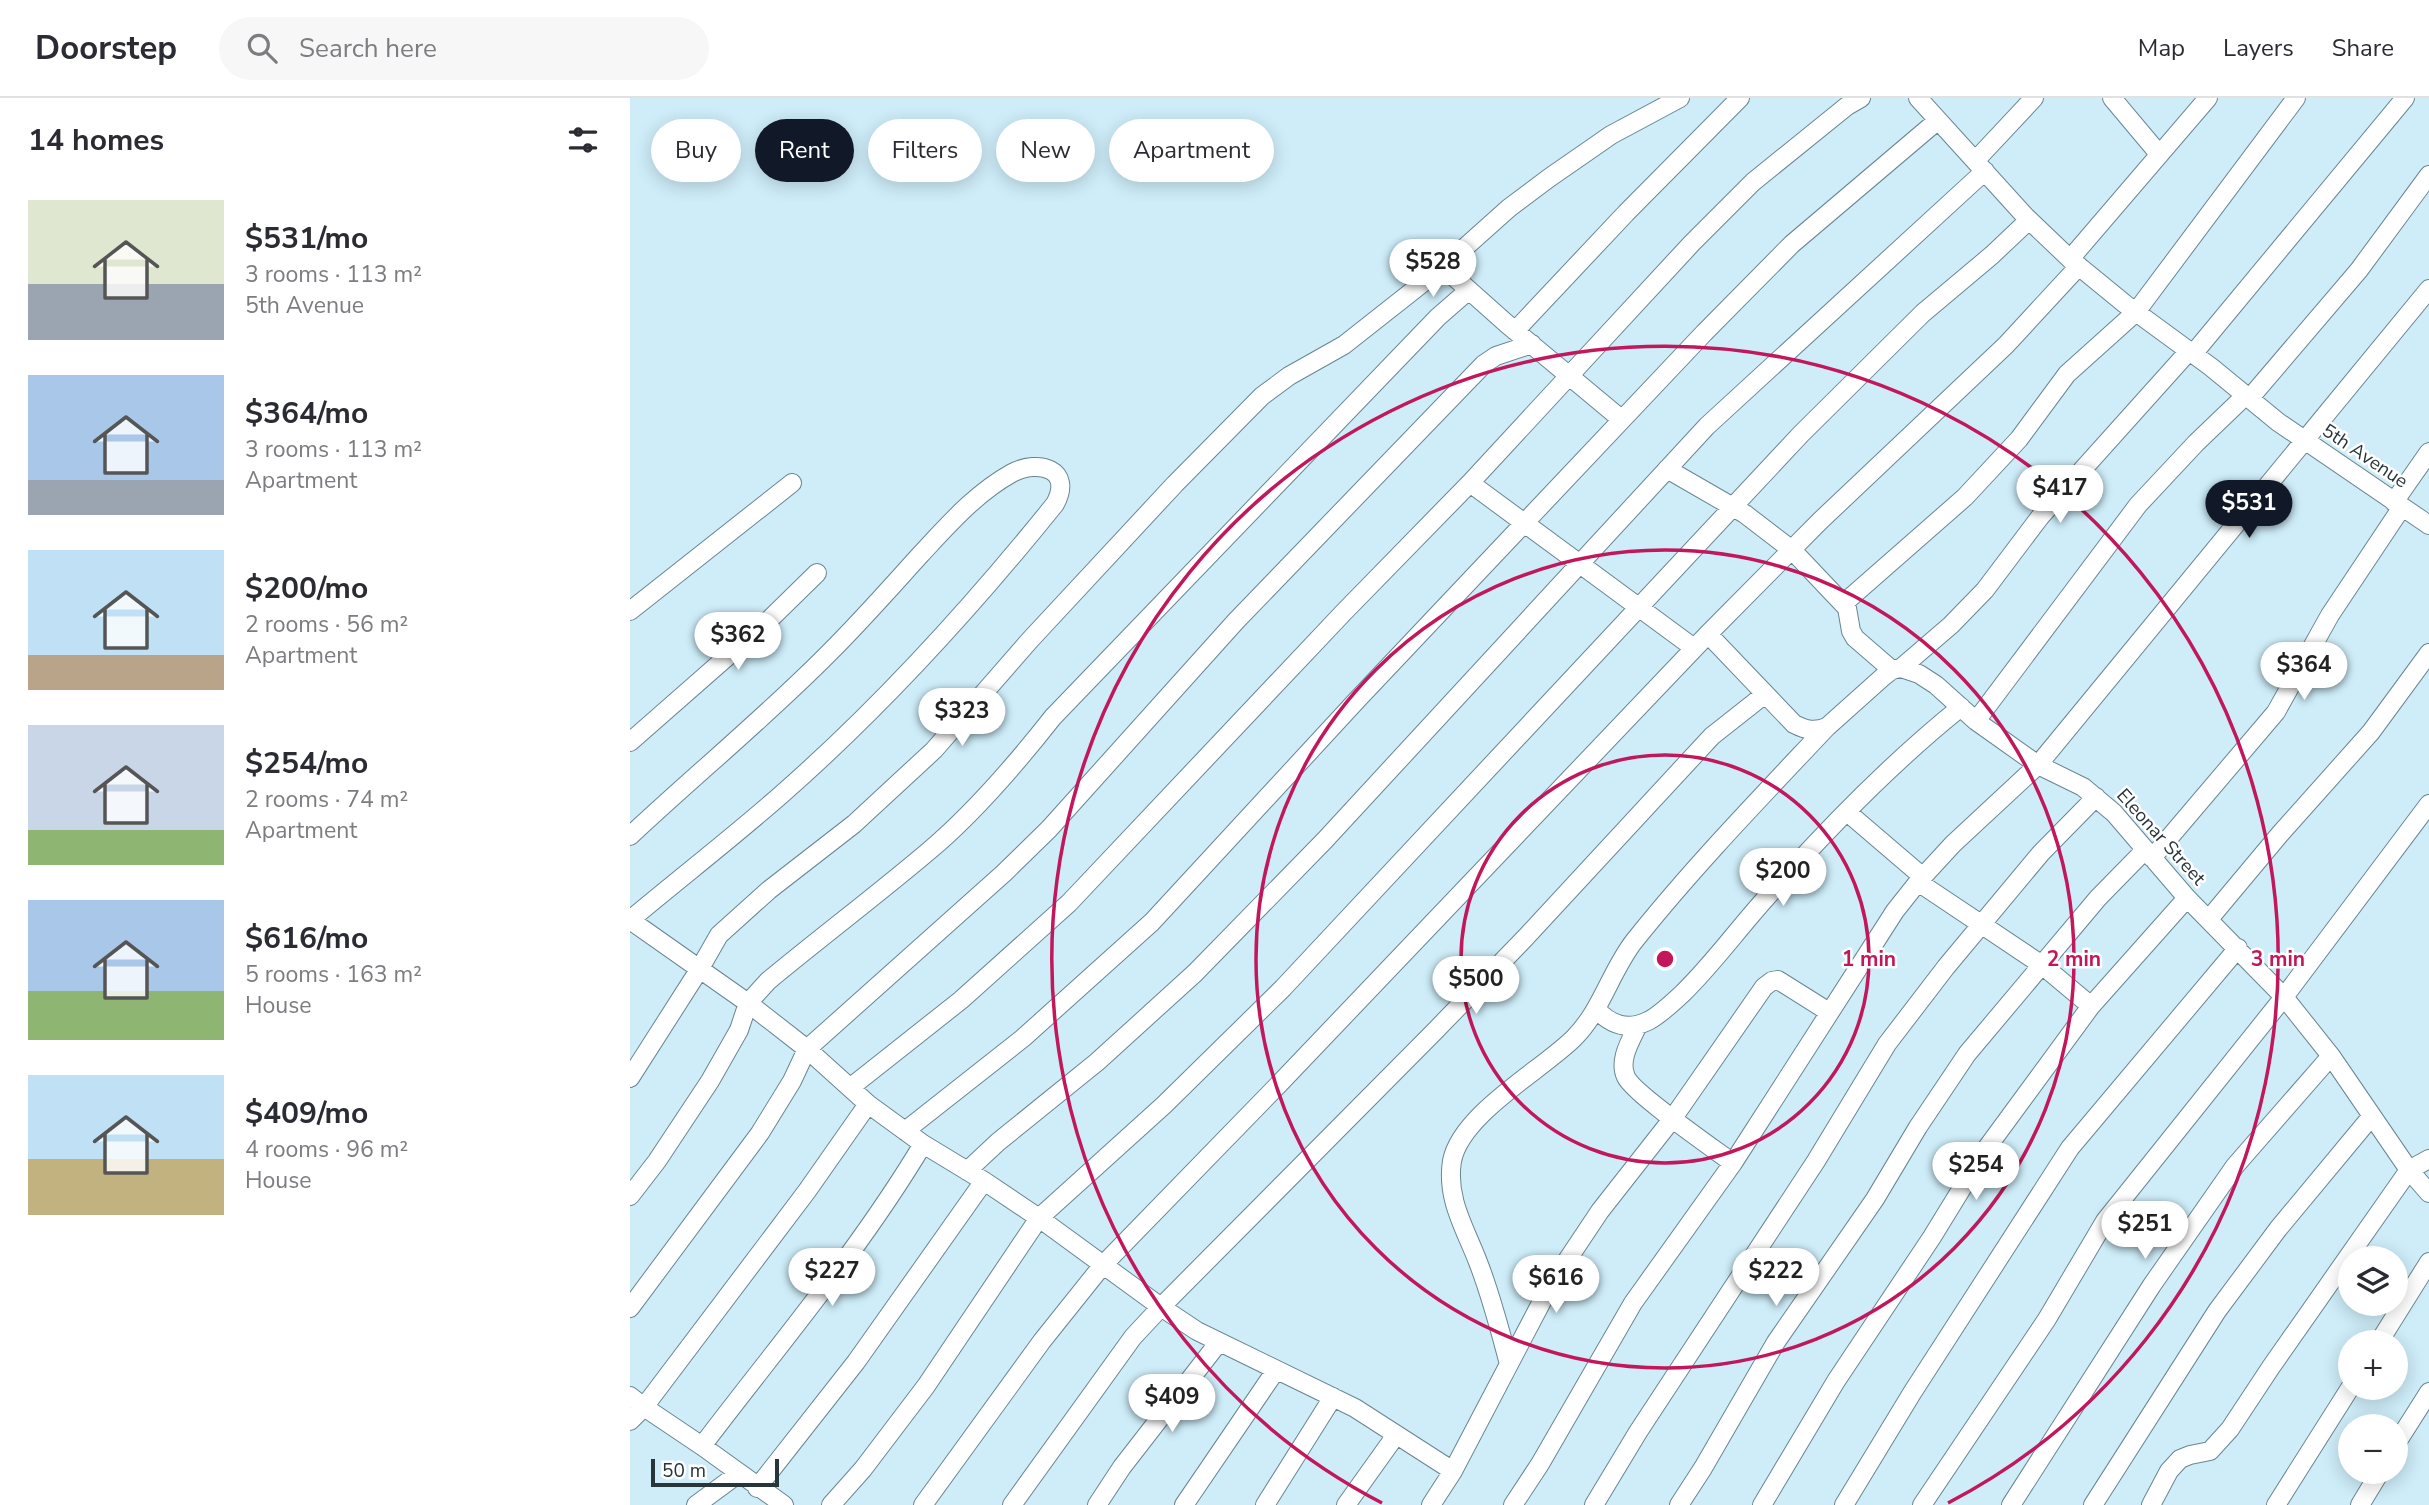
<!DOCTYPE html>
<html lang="en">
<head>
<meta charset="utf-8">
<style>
  body { margin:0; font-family:"Nunito Sans",sans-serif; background:#f7f7f7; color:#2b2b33; height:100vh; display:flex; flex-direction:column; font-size:26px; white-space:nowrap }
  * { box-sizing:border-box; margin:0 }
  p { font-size:23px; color:#7c7c81 }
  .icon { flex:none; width:38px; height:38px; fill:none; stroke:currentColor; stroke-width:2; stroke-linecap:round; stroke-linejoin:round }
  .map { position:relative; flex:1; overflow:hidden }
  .side { display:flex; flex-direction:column; background:#fff; width:630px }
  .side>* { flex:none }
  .hud { position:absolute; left:21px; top:21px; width:665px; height:63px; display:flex; gap:14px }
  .tools { position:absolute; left:1708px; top:1148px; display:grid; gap:14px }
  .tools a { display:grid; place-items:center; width:70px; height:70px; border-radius:50%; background:#fff; box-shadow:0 4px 18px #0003; font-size:35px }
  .scale { position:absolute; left:21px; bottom:18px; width:128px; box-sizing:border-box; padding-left:7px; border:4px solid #283539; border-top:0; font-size:19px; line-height:24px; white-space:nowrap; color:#283539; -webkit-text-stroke:5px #fff; paint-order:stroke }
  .price { position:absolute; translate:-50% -60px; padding:0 16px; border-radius:24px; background:#fff; color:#222; font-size:23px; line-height:46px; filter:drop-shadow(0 2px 4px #0008) }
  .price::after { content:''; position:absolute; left:50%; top:42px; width:21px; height:16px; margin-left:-10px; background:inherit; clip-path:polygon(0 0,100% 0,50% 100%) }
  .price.on { background:#111827; color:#fff }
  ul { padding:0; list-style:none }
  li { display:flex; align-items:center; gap:21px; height:175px; padding:0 28px }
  li span { display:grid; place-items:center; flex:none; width:196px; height:140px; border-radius:0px; color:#555 }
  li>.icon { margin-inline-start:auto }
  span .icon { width:84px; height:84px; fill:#fffc; stroke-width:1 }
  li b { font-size:30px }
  h2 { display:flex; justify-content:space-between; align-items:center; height:84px; padding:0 28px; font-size:30px }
  .chip { padding:0 24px; border-radius:32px; background:#fff; box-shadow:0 4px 18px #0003; font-size:24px; line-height:63px }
  .chip.on { background:#111827; color:#fff }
  header { display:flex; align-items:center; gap:42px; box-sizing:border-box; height:98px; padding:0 35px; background:#fff; border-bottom:2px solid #e1e1e2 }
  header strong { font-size:33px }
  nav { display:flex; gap:38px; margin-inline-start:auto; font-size:24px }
  .search { width:490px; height:63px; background:#f7f7f7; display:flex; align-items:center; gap:18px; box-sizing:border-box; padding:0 24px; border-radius:38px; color:#7c7c81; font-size:26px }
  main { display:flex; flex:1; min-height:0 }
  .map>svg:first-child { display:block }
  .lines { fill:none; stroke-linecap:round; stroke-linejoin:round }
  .street-casing { stroke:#698690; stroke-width:20 }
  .street { stroke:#fff; stroke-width:18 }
  .ring { fill:none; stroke:#c2185b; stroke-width:3.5 }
  .labels { text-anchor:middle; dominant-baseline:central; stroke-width:5; stroke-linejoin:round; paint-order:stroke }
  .street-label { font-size:19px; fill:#283539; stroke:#fff }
  .centre { fill:#c2185b; stroke:#fff; stroke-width:3.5 }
  .ring-label { font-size:21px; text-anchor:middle; font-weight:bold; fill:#c2185b; stroke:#fff; stroke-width:5; stroke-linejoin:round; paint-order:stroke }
</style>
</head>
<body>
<header>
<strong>Doorstep</strong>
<div class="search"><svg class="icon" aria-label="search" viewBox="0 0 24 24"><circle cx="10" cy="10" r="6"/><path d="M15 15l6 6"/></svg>Search here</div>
<nav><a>Map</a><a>Layers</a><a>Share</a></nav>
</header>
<main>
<section class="side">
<h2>14 homes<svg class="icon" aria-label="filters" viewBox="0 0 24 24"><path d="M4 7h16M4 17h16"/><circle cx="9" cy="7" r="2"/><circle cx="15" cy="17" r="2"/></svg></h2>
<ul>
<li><span style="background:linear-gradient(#dfe7d0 60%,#9aa5b1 0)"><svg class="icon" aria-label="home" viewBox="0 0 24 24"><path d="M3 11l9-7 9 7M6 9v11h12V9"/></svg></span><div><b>$531/mo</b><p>3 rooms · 113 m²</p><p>5th Avenue</p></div></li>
<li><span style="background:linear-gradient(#a9c7e8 75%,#9aa5b1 0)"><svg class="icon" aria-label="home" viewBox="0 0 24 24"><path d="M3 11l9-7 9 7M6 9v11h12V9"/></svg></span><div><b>$364/mo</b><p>3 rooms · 113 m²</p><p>Apartment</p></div></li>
<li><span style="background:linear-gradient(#bfe0f5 75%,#b9a48a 0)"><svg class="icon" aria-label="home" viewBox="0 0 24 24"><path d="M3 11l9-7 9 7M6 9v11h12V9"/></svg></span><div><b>$200/mo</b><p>2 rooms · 56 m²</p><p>Apartment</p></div></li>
<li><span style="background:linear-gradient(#c9d6e8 75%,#8fb573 0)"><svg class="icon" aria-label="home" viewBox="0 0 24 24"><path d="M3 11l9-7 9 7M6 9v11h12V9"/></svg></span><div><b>$254/mo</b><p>2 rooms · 74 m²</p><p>Apartment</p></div></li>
<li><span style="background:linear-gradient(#a9c7e8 65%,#8fb573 0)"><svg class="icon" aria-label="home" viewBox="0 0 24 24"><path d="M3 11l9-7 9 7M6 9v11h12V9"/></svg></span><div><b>$616/mo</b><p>5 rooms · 163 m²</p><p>House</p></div></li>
<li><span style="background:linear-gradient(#bfe0f5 60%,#c2b280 0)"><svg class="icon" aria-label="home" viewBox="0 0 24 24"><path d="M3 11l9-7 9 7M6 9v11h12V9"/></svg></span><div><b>$409/mo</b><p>4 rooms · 96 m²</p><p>House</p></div></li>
</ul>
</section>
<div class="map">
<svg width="1799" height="1407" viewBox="0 0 1799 1407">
  <rect width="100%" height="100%" fill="#ceedf9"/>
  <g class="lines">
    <defs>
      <path id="street" d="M1288 0 1395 118 1440 161 1495 206 1581 269 1648 324 1799 427
        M1482 0 1529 56
        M1345 63 1404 0
        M1440 161 1578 0
        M813 169 877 226 991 321
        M885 233 996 115 1110 0
        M1563 256 1775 0
        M1619 301 1729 172 1799 77
        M1037 371 1115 416 1162 452 1217 510 1221 533 1225 540 1262 572
        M840 385 1064 550
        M1764 404 1799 354
        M1213 506 1335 399 1389 341 1437 276 1506 214 1666 0
        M0 513 162 385
        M1078 536 1164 626C1176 632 1184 634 1197 629L1254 578 1262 572 1271 570 1289 576 1306 587 1346 623 1408 667 1453 689 1484 715 1557 800 1654 899 1701 958 1779 1072 1799 1061
        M1271 570 1321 527 1355 492 1410 419 1559 253
        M1346 623 1508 407 1566 345 1615 298
        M0 644 139 522 187 475
        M1217 714 1293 779
        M0 738C66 676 137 618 200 554 232 522 261 489 291 456 319 426 346 395 382 375 408 361 444 371 425 406 342 509 251 609 152 696 102 740 50 780 0 822L118 905 177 951 238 1006 293 1046 354 1083 409 1120 531 1209 567 1233 725 1310 823 1373
        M1522 760 1646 614 1700 517 1772 409
        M1288 784 1412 867 1461 908
        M1579 821 1650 736 1741 634 1799 555
        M966 911C981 927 997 933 1018 923 1030 917 1042 905 1052 896 1083 866 1107 832 1136 800 1196 732 1260 666 1331 609
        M1008 927C1001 942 988 962 996 979 1003 995 1084 1051 1103 1065
        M0 980 69 872 89 837 139 792 224 726 304 652 400 542 545 386 632 298 659 278 714 247 813 169 879 110 919 80 981 37 1050 0
        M221 989 331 902 439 805 713 515 840 385 1062 145 1123 84 1217 8 1231 0
        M275 1033 393 940 522 824 727 602 1074 235 1162 146 1307 23
        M337 1073 368 1044 467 964 565 875 695 742 1077 328 1355 73
        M0 1098 27 1063 80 983 109 932 118 905 138 883C191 839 247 797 300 752 346 713 386 666 423 619L808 219 839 192
        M0 1210 130 1035 162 983 177 951 374 775 419 731 606 523 854 266 866 258 902 246
        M1749 1244 1799 1164
        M879 1266C870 1232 861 1197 848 1164 835 1130 816 1101 822 1063 831 1016 912 972 944 940 972 912 981 872 1005 842 1065 767 1132 698 1197 629
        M0 1298 14 1309 72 1348 154 1407
        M0 1323 14 1309 177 1093 238 1006
        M1766 1346 1799 1294
        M72 1348C147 1249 229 1153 293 1046
        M127 1390 226 1264 354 1083
        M66 1407 108 1376
        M201 1407 233 1371 296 1288 409 1120 534 1007 653 890 1171 336 1293 215 1362 157 1399 122
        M293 1407 412 1243 472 1168 650 985 1078 536 1190 423 1376 247 1449 168
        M382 1407 503 1239 531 1209 805 933 896 839 1082 638 1134 597
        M467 1407 492 1369 589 1244
        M554 1407 646 1272
        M635 1407 703 1299
        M716 1407 766 1337
        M801 1407 823 1373 920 1188 970 1113 1043 1020 1134 889 1142 883 1148 882 1199 914
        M883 1407 910 1366 1003 1205 1103 1065 1265 813 1288 784 1323 746 1408 667 1799 191
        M964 1407 1008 1334 1186 1063 1257 946 1316 869 1411 755 1466 699
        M1049 1407 1073 1370 1146 1244 1245 1101 1288 1029 1337 956 1468 800 1515 752
        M1132 1407 1206 1283 1302 1139 1356 1051 1461 908 1557 800
        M1214 1407 1282 1295 1440 1050 1608 850
        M1292 1407 1417 1221 1475 1123 1654 899 1799 706
        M1381 1407 1522 1187 1605 1068 1701 958
        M1463 1407 1587 1213 1648 1131 1741 1019
        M1521 1407 1539 1373 1550 1361 1560 1357 1580 1353 1600 1331 1641 1269 1779 1072 1799 1095
        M1646 1407 1720 1290
        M1730 1407 1750 1374"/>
    </defs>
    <use href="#street" class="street-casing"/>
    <use href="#street" class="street"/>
  </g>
  <g class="ring">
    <circle cx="1035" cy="861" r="204"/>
    <circle cx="1035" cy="861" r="409"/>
    <path d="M752 1405A613 613 0 1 1 1318 1405"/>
  </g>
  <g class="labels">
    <g class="street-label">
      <text transform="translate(1735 358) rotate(34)">5th Avenue</text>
      <text transform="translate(1531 739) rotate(48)">Eleonar Street</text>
    </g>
  </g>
  <circle cx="1035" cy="861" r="10" class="centre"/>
  <g class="ring-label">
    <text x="1239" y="868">1 min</text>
    <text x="1444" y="868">2 min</text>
    <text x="1648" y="868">3 min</text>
  </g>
</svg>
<div class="tools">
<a><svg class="icon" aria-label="layers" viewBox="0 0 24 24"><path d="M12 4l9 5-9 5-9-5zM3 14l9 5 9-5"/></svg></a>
<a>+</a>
<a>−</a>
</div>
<div class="scale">50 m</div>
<b class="price" style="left:803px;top:201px">$528</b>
<b class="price" style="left:1430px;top:427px">$417</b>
<b class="price on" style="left:1619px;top:442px">$531</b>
<b class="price" style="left:108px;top:574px">$362</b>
<b class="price" style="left:1674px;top:604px">$364</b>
<b class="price" style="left:332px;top:650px">$323</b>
<b class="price" style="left:1153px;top:810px">$200</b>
<b class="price" style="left:846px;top:918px">$500</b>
<b class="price" style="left:1346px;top:1104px">$254</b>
<b class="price" style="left:1515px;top:1163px">$251</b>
<b class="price" style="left:202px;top:1210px">$227</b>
<b class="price" style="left:1146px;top:1210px">$222</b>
<b class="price" style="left:926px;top:1217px">$616</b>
<b class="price" style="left:542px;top:1336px">$409</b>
<div class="hud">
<a class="chip">Buy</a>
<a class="chip on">Rent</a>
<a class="chip">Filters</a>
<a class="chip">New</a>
<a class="chip">Apartment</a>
</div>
</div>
</main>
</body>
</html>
